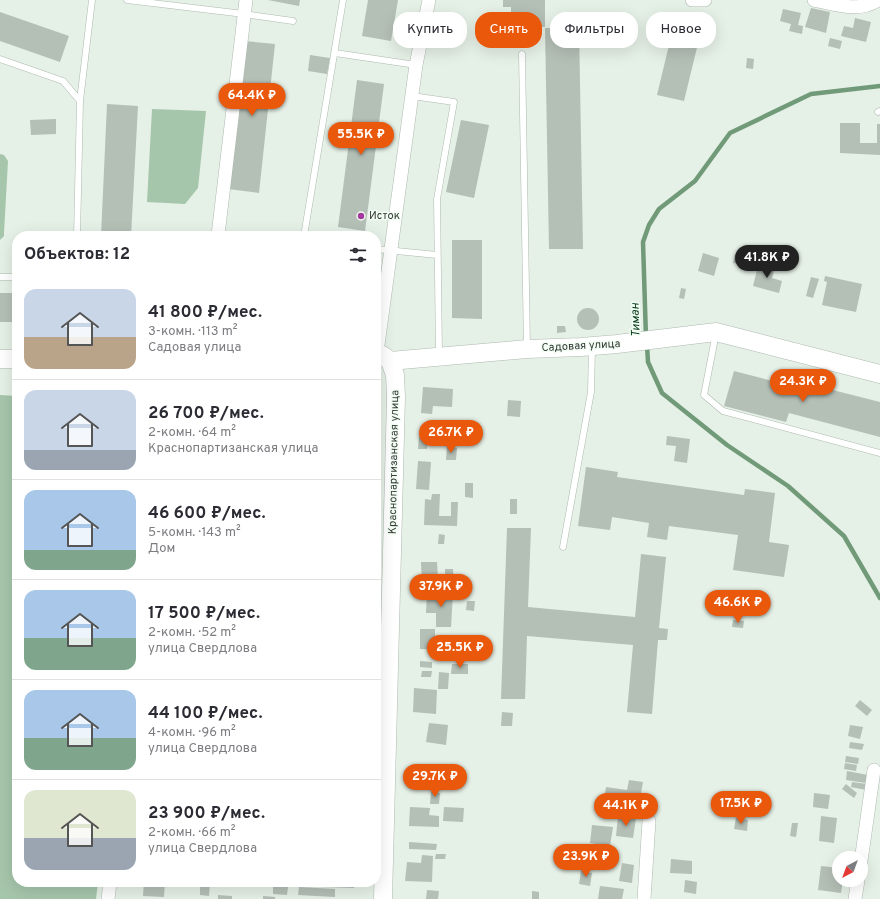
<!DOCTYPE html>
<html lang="ru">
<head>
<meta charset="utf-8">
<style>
  body { margin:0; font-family:Overpass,sans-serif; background:#f7f7f7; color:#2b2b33; height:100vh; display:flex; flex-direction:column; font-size:15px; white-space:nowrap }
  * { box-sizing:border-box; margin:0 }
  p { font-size:13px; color:#7c7c81 }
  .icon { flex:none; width:22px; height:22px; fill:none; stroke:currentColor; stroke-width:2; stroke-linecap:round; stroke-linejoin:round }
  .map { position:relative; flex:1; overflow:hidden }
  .sheet { position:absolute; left:12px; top:231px; width:369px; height:656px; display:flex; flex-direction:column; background:#fff; border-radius:16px; box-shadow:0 4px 16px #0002 }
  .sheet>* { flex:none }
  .banner { position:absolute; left:393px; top:12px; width:380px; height:36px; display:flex; gap:8px }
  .needle { width:26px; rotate:221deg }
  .tools { position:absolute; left:832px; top:851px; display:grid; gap:8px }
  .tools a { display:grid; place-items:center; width:36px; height:36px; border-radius:50%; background:#fff; box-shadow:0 4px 16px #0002; font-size:20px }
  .price { position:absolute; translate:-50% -34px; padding:0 9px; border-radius:14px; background:#ea580c; color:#fff; font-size:13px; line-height:26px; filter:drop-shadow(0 1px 2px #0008) }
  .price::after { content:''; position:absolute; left:50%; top:24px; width:12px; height:9px; margin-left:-6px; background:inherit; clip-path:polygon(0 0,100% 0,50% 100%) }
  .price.on { background:#222; color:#fff }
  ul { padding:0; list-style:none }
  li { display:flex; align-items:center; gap:12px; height:100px; padding:0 12px }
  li+li { border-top:1px solid #e1e1e2 }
  li span { display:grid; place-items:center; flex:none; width:112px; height:80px; border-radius:12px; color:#555 }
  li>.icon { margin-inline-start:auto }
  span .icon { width:48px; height:48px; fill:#fffc; stroke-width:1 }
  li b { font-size:17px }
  h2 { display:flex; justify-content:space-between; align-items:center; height:48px; padding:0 12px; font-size:17px }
  .tag { padding:0 14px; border-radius:16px; background:#fff; box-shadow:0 4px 16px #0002; font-size:14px; line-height:36px }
  .tag.on { background:#ea580c; color:#fff }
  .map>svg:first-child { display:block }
  .green { fill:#a6c6ab }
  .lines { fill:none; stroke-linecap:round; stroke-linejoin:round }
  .stream { stroke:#719a79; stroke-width:4.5 }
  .building { fill:#b4bfb6 }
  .lane-casing { stroke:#aeb9b0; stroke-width:7 }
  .street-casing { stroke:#aeb9b0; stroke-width:14 }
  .secondary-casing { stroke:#aeb9b0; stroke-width:19 }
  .lane { stroke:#fff; stroke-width:6 }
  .street { stroke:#fff; stroke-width:13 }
  .secondary { stroke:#fff; stroke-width:18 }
  .poi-dot { fill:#a2399c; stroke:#f2fdf4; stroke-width:1.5 }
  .labels { text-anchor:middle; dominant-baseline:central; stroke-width:3; stroke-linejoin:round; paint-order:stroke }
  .poi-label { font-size:11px; fill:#363a36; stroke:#f2fdf4; text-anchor:start }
  .street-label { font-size:11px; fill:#363a36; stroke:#f2fdf4 }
  .water-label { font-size:12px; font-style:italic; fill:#063818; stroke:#f2fdf4 }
</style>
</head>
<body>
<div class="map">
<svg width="880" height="899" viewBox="0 0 880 899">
  <rect width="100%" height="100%" fill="#e5f0e6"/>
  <path class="green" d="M152 109 206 111 198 188 185 204 147 202Z
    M0 154 4 155 8 161 4 233V236L0 240Z
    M0 395 17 396V882H98L96 899H0Z"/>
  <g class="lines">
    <path class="stream" d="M646 338 643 242 649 225 659 209 695 181 730 133 811 94 880 86
      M647 345 648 362 662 393 727 445 788 486 844 536 880 598"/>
  </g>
  <path class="building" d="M268 0H300L299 6Z
    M368 0H398L391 41 362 36Z
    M503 0H545V27H511V7H503Z
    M811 8 830 12 826 33 805 27Z
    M783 9 801 13 798 25 803 26 802 34 789 31 791 24 780 21Z
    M0 12 69 36 60 62 0 41Z
    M855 18 871 22 866 42 841 36 844 26 853 28Z
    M675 20 702 27 684 101 657 95Z
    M545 28H579L583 249H549Z
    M830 38 842 41 840 49 828 46Z
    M245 41 275 44 259 193 228 189Z
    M310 55 330 58 327 74 308 71Z
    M747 58 754 59 753 69 746 68Z
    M357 80 384 84 365 231 338 227Z
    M107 104 138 106 131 236H101Z
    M56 119V134L31 135 30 120Z
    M461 120 489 125 474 198 446 192Z
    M840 123H860V143H877V124H880V155L840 153Z
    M452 240H482V319L452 318Z
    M703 253 719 258 714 276 698 271Z
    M735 254 748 257 747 265 733 263Z
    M759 262 775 267 772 278 782 281 779 293 753 286Z
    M825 276 862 284 856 312 822 305 827 282 824 281Z
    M811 277 819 279 813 298 806 296Z
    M681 288 686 289 684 299 679 298Z
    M0 293H17V322H0Z
    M577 319a11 11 0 1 1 22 0a11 11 0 1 1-22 0Z
    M557 326H565L566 332 557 333Z
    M734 371 795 387 797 381 880 402V437L789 413 786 422 724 406Z
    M423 387 453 389 452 407 433 406 432 414 421 413Z
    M508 400 521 401 520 417 507 416Z
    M447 422H456L455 439H446Z
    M667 436 690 439 687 463 674 461 676 446 666 445Z
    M419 437 428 438 427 449H418Z
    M447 447 457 448 456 460H446Z
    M418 461 431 462 429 490 416 489Z
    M586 467 618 472 617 477 744 495 745 489 775 493 769 542 789 545 784 577 733 570 738 535 669 526 667 540 647 537 649 523 612 517 610 530 578 526Z
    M465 483H473V498L465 497Z
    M432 494H440L439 516H451V502H458L457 526 424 525 425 499 431 500Z
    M510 499H517V514H510Z
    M507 528H531L528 607 635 617 641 554 666 557 659 628 668 629 667 640H658L652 714 627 712 633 645 527 636 525 699H501Z
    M439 534 445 535 444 544H438Z
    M421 562H437L438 579H445V569H453L454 586H422Z
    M427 592 453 593 451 627H436V613H426Z
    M733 598 755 601 752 616 731 612Z
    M467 601H475L474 611 466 610Z
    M733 620 744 621 743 628 732 627Z
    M420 629H435V636H445L444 650 420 649Z
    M420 661 432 662V668L420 667Z
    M452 664H468V674H451Z
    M422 671H432L431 677H421Z
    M439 672 449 673 448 689H438Z
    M414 688 437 690 436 714 413 712Z
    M860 700 872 710 867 716 855 706Z
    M502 712 513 713 512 726H501Z
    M429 723 448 725 446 745 426 742Z
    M850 725 863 727 860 739 848 736Z
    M850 742 864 744 862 750 849 748Z
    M846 756 859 758 858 764 845 762Z
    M845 763 857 765 856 771 844 769Z
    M847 771 868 775 866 783 846 780Z
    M427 773 452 774 451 789 427 788Z
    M411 778H423V790L410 789Z
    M629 780 643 782 639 805 604 800 606 787 627 790Z
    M852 782 867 784 866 790 851 787Z
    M846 784 857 793 854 798 842 789Z
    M431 792 440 793 439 804H430Z
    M814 793 830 795 828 809 813 807Z
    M733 805H740V811L733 810Z
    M410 807 430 808 429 815 439 816V827L409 826Z
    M444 807 464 808 463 822 443 821Z
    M618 816 636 818 633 838 616 836Z
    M821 816 837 818 834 843 819 841Z
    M736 818 748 820 747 831 734 829Z
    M792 823H798L796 837 790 836Z
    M592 825 613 827 610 846 590 843Z
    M409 842 437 844 436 850 409 849Z
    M436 854H446L445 859H435Z
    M422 855 433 856 432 882 405 881 407 862 421 863Z
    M671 859 692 861V874L670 873Z
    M622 863 634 865 632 883 619 881Z
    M821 866 839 868V880H843L841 893 818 890Z
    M581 871 592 873 590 886 579 884Z
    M685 880 697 882 696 894 684 892Z
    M144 882H165L164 897 143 896Z
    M200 882H210L209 896 200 895Z
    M325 882H355L354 888 324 887Z
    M273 886 288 887 287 895 273 894Z
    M600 886 624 889 622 899H598Z
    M299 887 335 889V897L298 895Z
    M427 890 439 891 438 899H426Z
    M532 891 539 892V899H532Z
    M218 895 232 896V899H218Z
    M263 896 275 897V899H263Z"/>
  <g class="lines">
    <defs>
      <path id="lane" d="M127 0 244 14 293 21
        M335 53 416 65
        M522 54 527 347
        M0 59 63 81 80 101 77 236
        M412 96 454 102 437 199 439 354
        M80 101 92 0
        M878 112 880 111
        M182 236H228
        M304 236 343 0
        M376 249 437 255
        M0 277H17
        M716 333 704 395 723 411 880 453
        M563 547 591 392 592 348"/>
      <path id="street" d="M692 0H705
        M814 0C835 4 859 13 878 0
        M218 235 246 0
        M377 352 416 65 429 0
        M861 861 874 770
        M108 899 110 882
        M644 899 649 821
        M855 899 858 880"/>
      <path id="secondary" d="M376 352 384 356 390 361 527 349 581 347 617 344 716 332 880 374
        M0 359H17
        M383 899 396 397 395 375 390 361"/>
    </defs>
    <use href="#lane" class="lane-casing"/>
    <use href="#street" class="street-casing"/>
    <use href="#secondary" class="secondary-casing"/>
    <use href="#lane" class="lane"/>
    <use href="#street" class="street"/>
    <use href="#secondary" class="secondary"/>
  </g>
  <circle class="poi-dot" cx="361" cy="216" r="4"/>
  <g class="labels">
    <g class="poi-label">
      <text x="369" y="216">Исток</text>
    </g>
    <g class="street-label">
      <text transform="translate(581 346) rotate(-3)">Садовая улица</text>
      <text transform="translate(394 462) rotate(-89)">Краснопартизанская улица</text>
    </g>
    <g class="water-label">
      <text transform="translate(636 320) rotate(-92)">Тиман</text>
    </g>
  </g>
</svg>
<div class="tools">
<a><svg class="needle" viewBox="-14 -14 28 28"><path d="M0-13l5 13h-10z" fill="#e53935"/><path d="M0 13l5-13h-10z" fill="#7c7c81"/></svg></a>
</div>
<b class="price" style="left:252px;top:117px">64.4K ₽</b>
<b class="price" style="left:361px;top:156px">55.5K ₽</b>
<b class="price on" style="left:767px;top:279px">41.8K ₽</b>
<b class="price" style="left:803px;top:403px">24.3K ₽</b>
<b class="price" style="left:451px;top:454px">26.7K ₽</b>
<b class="price" style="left:441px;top:608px">37.9K ₽</b>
<b class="price" style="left:738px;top:624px">46.6K ₽</b>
<b class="price" style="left:460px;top:669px">25.5K ₽</b>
<b class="price" style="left:435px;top:798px">29.7K ₽</b>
<b class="price" style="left:741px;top:825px">17.5K ₽</b>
<b class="price" style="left:626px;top:827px">44.1K ₽</b>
<b class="price" style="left:586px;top:878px">23.9K ₽</b>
<div class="banner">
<a class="tag">Купить</a>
<a class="tag on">Снять</a>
<a class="tag">Фильтры</a>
<a class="tag">Новое</a>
</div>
<section class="sheet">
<h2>Объектов: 12<svg class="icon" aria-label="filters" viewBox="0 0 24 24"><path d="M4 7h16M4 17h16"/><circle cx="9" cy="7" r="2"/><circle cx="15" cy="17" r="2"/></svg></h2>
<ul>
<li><span style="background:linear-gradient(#c9d6e8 60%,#b9a48a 0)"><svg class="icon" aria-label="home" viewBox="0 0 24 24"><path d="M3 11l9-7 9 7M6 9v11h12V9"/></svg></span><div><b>41 800 ₽/мес.</b><p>3-комн. · 113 m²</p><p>Садовая улица</p></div></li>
<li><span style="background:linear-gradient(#c9d6e8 75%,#9aa5b1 0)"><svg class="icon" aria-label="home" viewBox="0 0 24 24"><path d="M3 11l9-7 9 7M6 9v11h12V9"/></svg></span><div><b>26 700 ₽/мес.</b><p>2-комн. · 64 m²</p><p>Краснопартизанская улица</p></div></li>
<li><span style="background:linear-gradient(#a9c7e8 75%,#7fa58c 0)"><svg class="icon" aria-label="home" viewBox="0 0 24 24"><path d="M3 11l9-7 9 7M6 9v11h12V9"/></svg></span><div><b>46 600 ₽/мес.</b><p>5-комн. · 143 m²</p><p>Дом</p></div></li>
<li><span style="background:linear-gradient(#a9c7e8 60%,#7fa58c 0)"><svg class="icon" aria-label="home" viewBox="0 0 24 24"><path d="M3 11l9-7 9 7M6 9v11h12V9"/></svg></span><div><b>17 500 ₽/мес.</b><p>2-комн. · 52 m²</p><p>улица Свердлова</p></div></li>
<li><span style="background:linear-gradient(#a9c7e8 60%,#7fa58c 0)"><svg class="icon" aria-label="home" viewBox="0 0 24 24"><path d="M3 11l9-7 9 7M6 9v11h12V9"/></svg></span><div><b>44 100 ₽/мес.</b><p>4-комн. · 96 m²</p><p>улица Свердлова</p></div></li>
<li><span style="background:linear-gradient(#dfe7d0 60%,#9aa5b1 0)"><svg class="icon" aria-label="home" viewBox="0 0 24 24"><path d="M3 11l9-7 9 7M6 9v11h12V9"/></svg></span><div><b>23 900 ₽/мес.</b><p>2-комн. · 66 m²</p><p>улица Свердлова</p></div></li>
</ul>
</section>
</div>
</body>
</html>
